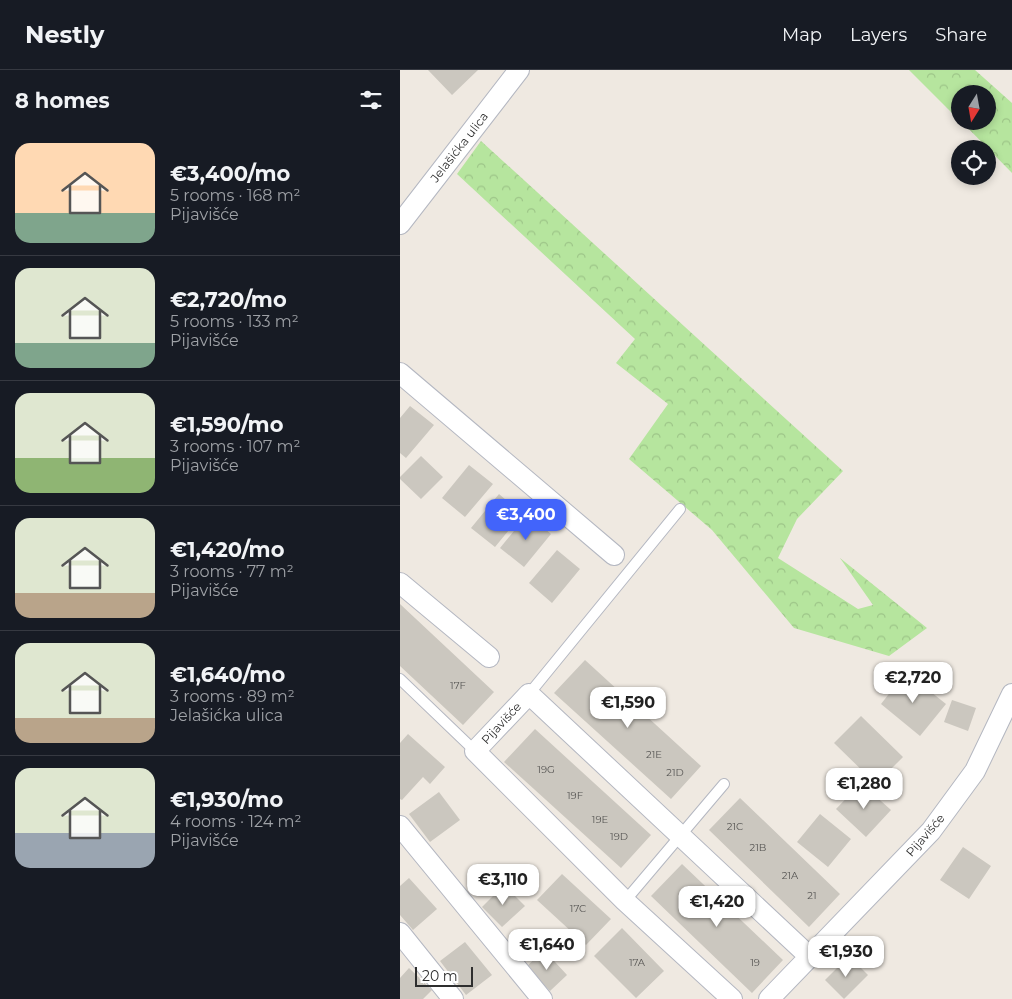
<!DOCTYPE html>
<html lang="en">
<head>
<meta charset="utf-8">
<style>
  body { margin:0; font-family:Montserrat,sans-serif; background:#242831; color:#f1f3f6; height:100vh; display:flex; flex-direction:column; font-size:19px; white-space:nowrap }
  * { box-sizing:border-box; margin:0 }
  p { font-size:16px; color:#9ea1a6 }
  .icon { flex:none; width:28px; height:28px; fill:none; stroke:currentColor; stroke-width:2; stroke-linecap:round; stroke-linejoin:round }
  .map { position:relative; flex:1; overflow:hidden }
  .sheet { display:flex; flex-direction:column; background:#171b24; width:400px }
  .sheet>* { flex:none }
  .needle { width:32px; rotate:191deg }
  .fabs { position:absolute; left:551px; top:15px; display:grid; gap:10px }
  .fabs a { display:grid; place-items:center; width:45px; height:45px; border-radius:50%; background:#171b24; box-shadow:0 2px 8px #0003; font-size:25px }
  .scale { position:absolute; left:15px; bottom:12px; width:58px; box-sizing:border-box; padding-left:5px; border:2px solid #2e2e2e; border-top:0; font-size:14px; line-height:18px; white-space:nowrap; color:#2e2e2e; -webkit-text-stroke:4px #fff; paint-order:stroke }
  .price { position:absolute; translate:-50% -42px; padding:0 11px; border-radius:10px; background:#fff; color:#222; font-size:16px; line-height:32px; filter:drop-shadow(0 1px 2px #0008) }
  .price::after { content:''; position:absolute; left:50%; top:30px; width:15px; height:11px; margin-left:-8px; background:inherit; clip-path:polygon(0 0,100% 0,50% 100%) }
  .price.current { background:#4264fb; color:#fff }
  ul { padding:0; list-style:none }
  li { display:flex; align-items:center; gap:15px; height:125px; padding:0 15px }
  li+li { border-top:1px solid #363941 }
  li span { display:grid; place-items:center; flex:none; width:140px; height:100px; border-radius:15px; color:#555 }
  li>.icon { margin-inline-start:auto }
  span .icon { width:60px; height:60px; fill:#fffc; stroke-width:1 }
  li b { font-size:21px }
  h2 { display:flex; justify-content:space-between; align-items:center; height:60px; padding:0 15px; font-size:21px }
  header { display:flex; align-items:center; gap:30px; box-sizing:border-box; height:70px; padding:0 25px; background:#171b24; border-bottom:1px solid #363941 }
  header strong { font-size:24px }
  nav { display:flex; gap:28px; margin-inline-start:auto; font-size:18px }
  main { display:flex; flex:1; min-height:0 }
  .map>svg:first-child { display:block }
  .forest { fill:url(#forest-crowns) }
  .building { fill:#cbc7bf }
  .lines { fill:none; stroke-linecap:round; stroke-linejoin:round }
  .service-casing { stroke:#b4b7c1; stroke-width:12 }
  .minor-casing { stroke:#b4b7c1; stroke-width:22 }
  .service { stroke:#fff; stroke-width:10 }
  .minor { stroke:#fff; stroke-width:20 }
  .labels { text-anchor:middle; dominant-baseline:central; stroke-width:5; stroke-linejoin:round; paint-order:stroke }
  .number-label { font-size:10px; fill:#555452 }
  .street-label { font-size:12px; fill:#2e2e2e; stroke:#fff }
</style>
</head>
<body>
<header>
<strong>Nestly</strong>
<nav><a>Map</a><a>Layers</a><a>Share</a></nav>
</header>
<main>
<section class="sheet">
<h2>8 homes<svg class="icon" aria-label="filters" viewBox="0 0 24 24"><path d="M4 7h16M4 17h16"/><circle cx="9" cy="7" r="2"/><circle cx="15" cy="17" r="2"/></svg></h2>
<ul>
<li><span style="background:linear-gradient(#ffd9b3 70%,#7fa58c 0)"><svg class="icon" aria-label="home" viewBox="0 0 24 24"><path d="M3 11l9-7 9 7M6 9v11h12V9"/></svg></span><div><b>€3,400/mo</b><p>5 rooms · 168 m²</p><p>Pijavišće</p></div></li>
<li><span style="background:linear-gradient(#dfe7d0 75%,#7fa58c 0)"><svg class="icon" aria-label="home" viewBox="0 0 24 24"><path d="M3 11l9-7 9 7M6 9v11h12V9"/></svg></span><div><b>€2,720/mo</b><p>5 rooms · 133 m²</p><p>Pijavišće</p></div></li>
<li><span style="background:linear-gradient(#dfe7d0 65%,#8fb573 0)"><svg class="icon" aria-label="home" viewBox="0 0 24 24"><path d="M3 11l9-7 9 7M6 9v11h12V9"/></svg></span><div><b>€1,590/mo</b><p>3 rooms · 107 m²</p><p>Pijavišće</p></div></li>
<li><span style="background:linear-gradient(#dfe7d0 75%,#b9a48a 0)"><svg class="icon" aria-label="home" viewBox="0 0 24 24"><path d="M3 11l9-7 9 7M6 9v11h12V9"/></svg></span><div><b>€1,420/mo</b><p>3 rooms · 77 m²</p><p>Pijavišće</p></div></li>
<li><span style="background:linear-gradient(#dfe7d0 75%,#b9a48a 0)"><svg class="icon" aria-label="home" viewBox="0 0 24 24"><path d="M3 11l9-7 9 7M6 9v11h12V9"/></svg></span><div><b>€1,640/mo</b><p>3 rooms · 89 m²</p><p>Jelašićka ulica</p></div></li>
<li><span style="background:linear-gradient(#dfe7d0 65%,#9aa5b1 0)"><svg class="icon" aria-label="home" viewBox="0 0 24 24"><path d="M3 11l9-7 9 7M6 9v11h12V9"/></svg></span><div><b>€1,930/mo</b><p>4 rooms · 124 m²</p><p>Pijavišće</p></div></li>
</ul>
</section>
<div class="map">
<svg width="612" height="929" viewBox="0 0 612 929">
  <defs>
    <pattern id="forest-crowns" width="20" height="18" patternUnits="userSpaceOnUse" patternTransform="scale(1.25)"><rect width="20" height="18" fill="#b6e59e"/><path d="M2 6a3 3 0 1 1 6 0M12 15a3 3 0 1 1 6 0" fill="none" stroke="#9dc588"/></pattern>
  </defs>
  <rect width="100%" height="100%" fill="#efe9e1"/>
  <path class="forest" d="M509 0H575L612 33V103L561 51H588V24H560V51Z
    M81 71 443 401 397 449 378 488 458 539 473 535 440 488 527 558 489 586 394 558 312 460 229 389 268 334 216 293 235 269 57 104Z"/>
  <path class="building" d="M28 0H78L52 25Z
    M10 336 34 355 6 388 0 383V348Z
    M21 386 43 407 21 429 0 409V407Z
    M69 395 93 414 65 447 42 428Z
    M99 424 122 444 95 477 71 458Z
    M128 444 151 464 124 497 100 478Z
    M157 480 180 499 152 533 129 513Z
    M0 534 94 622 63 655 0 596Z
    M185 590 301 696 271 729 154 623Z
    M506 602 546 634 520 666 481 634Z
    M552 630 576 638 568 661 544 652Z
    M461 646 503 687 476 714 434 673Z
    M135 659 251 765 221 798 104 692Z
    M8 664 45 697 30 714 23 707 2 730 0 729V673Z
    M461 713 491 740 466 767 436 739Z
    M39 722 60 750 30 772 9 744Z
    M340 728 440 824 409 857 309 760Z
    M420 744 451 769 428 797 397 772Z
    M563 777 591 796 569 829 540 810Z
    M282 794 383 890 352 923 251 826Z
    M162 804 211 849 186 875 137 830Z
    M9 808 37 839 13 860 0 845V816Z
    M104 815 125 836 102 857 82 837Z
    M222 858 264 901 236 928 194 886Z
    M65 872 92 905 66 925 40 891Z
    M144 880 167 905 150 921 126 897Z
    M449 886 468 905 444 929 425 910Z
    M9 898 32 920 23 929H0V908Z"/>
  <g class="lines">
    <defs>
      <path id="service" d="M0 609 75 681
        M129 624 280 439
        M225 831 324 714"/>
      <path id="minor" d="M0 154 119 0
        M0 303 214 485
        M0 513 89 587
        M0 756 142 929
        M0 863 53 929
        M332 929 225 831 75 681 129 624 410 887
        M369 929 531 761 575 701 612 624"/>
    </defs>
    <use href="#service" class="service-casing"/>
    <use href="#minor" class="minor-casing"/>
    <use href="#service" class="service"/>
    <use href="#minor" class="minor"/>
  </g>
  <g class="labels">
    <g class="number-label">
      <text x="58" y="615">17F</text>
      <text x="254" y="684">21E</text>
      <text x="146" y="699">19G</text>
      <text x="275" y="702">21D</text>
      <text x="175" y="725">19F</text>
      <text x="200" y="749">19E</text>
      <text x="335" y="756">21C</text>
      <text x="219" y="766">19D</text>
      <text x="358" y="777">21B</text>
      <text x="390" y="805">21A</text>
      <text x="412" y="825">21</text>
      <text x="178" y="838">17C</text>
      <text x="237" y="892">17A</text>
      <text x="355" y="892">19</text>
    </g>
    <g class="street-label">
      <text transform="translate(59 77) rotate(-52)">Jelašićka ulica</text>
      <text transform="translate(101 653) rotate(-47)">Pijavišće</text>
      <text transform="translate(525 765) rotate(-49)">Pijavišće</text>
    </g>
  </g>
</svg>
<div class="fabs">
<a><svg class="needle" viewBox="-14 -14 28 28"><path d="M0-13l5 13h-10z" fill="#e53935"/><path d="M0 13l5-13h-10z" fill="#9ea1a6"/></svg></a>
<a><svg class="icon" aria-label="locate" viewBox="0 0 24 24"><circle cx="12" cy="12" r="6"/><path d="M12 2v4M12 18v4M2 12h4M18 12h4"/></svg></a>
</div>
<div class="scale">20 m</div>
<b class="price current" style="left:126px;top:471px">€3,400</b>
<b class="price" style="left:513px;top:634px">€2,720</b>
<b class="price" style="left:228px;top:659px">€1,590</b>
<b class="price" style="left:464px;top:740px">€1,280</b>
<b class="price" style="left:103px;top:836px">€3,110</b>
<b class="price" style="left:317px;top:858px">€1,420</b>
<b class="price" style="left:147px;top:901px">€1,640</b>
<b class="price" style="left:446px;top:908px">€1,930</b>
</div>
</main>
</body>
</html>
